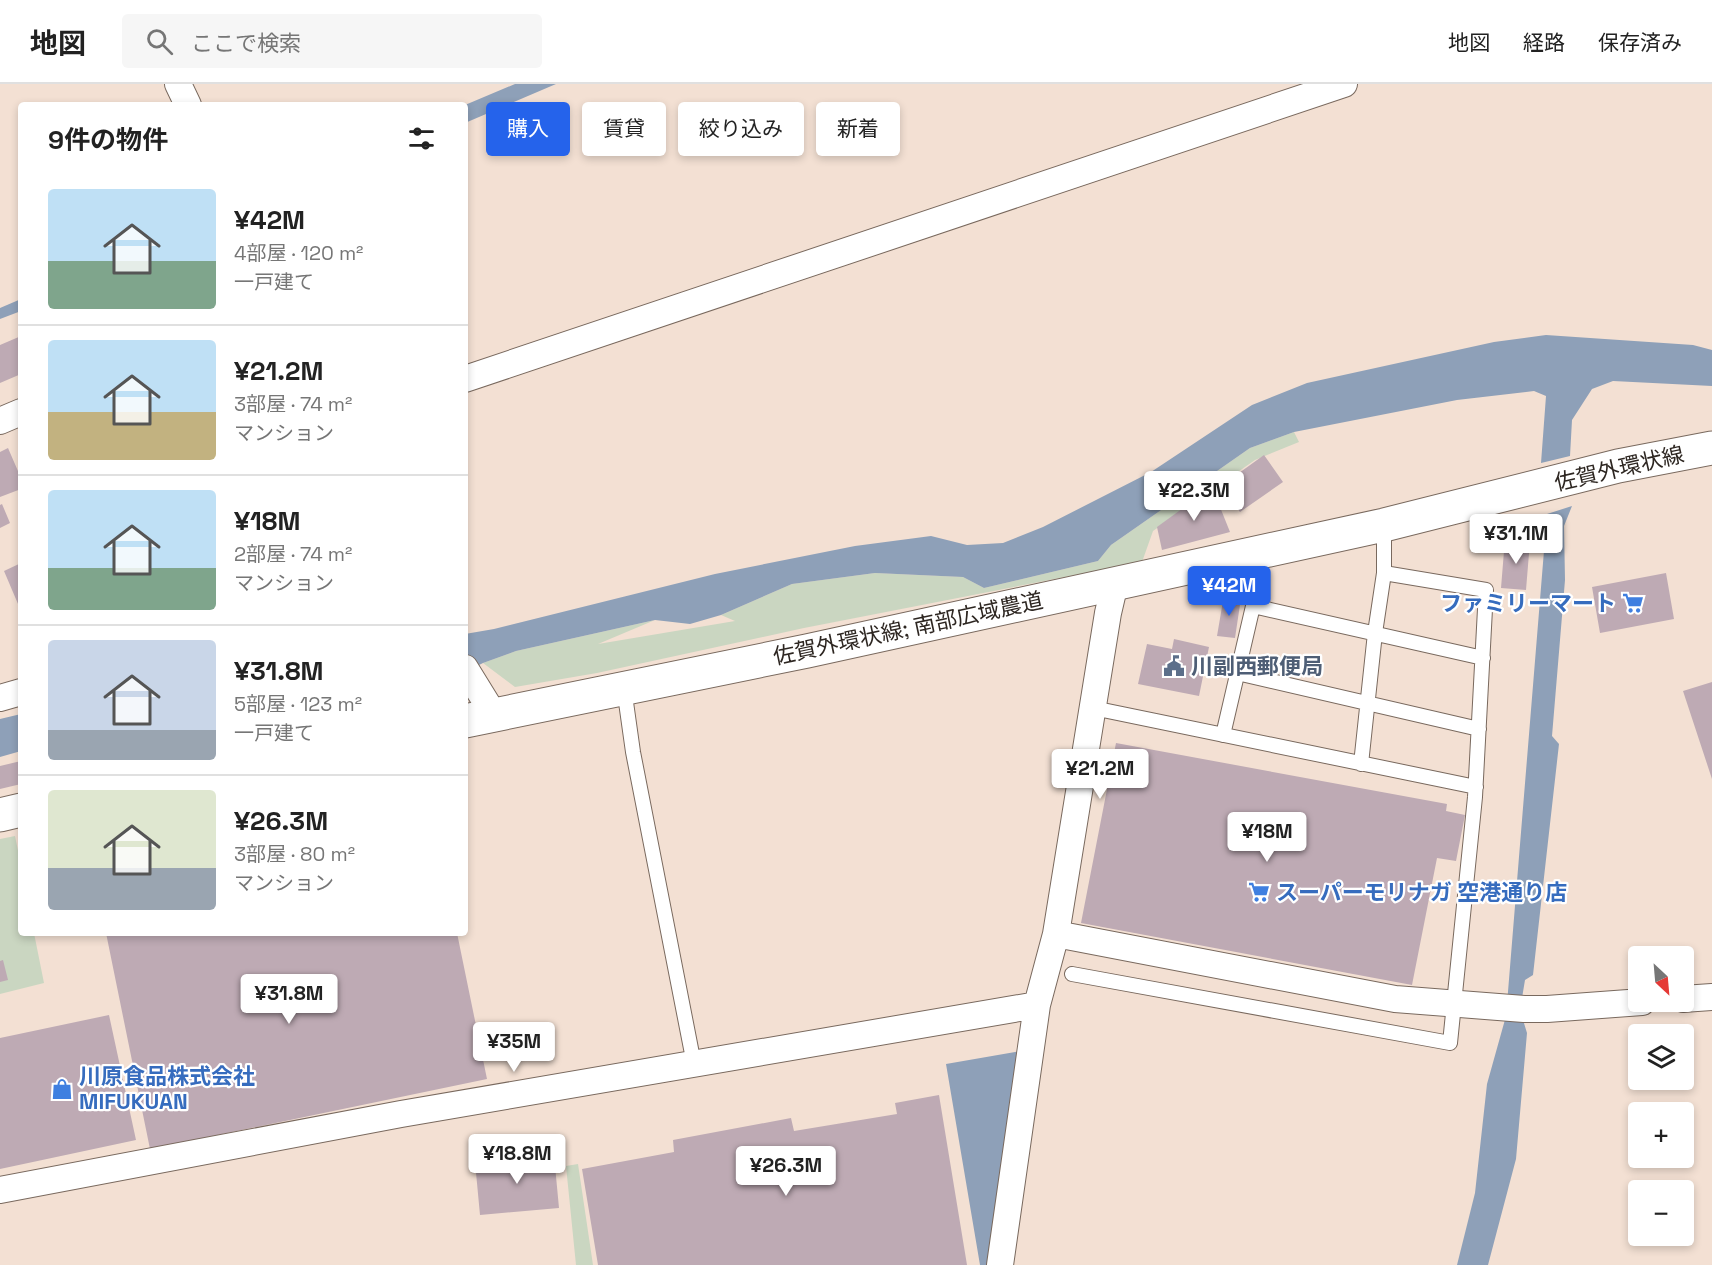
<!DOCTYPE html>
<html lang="ja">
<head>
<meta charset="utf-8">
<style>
  body { margin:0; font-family:"Space Grotesk","Noto Sans JP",sans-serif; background:#f6f6f6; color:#222; height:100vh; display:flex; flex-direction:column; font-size:22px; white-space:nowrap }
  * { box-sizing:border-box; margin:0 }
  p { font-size:20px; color:#767676 }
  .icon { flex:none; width:33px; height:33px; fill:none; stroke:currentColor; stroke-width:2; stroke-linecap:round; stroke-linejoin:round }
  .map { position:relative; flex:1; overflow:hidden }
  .sheet { position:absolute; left:18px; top:18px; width:450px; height:834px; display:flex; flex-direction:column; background:#fff; border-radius:6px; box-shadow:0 3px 9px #0003 }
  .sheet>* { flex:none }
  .guide { position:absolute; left:486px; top:18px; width:570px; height:54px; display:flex; gap:12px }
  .needle { width:39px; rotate:154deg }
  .tools { position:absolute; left:1628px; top:862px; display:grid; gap:12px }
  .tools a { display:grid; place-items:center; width:66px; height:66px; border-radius:6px; background:#fff; box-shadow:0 3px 9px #0003; font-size:30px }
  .price { position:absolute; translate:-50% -51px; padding:0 14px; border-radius:6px; background:#fff; color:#222; font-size:20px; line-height:39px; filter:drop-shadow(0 2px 3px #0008) }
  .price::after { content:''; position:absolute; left:50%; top:36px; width:18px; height:14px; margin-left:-9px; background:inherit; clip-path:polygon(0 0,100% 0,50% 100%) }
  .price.active { background:#2563eb; color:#fff }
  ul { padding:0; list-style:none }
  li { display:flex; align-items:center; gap:18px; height:150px; padding:0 30px }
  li+li { border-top:2px solid #e0e0e0 }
  li span { display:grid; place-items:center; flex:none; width:168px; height:120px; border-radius:6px; color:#555 }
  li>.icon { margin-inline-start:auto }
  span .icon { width:72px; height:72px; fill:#fffc; stroke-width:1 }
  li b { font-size:26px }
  h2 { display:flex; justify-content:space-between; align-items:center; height:72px; padding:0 30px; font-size:26px }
  .chip { padding:0 21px; border-radius:6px; background:#fff; box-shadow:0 3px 9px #0003; font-size:21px; line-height:54px }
  .chip.active { background:#2563eb; color:#fff }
  header { display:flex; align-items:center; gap:36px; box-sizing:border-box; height:84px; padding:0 30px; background:#fff; border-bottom:2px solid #e0e0e0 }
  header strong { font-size:28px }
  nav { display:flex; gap:33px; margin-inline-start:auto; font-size:21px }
  .search { width:420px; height:54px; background:#f6f6f6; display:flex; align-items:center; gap:15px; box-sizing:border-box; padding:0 21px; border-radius:6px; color:#767676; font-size:22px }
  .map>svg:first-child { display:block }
  .green { fill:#cad6c1 }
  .water { fill:#8ea0b8 }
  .building { fill:#beaab4 }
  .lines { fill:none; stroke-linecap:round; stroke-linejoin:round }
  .service-casing { stroke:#79695e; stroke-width:16 }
  .minor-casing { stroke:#79695e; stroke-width:28 }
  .primary-casing { stroke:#79695e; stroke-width:35 }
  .service { stroke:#fff; stroke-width:14 }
  .minor { stroke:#fff; stroke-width:26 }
  .primary { stroke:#fff; stroke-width:33 }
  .labels { text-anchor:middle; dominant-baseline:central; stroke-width:4.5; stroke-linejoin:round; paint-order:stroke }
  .street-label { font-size:22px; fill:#2d2621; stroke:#fff }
  .shop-label { font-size:22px; font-weight:bold; fill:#366cbe; stroke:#fff; text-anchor:start }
  .service-label { font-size:22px; font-weight:bold; fill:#4e5e75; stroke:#fff; text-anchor:start }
</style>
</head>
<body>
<header>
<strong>地図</strong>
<div class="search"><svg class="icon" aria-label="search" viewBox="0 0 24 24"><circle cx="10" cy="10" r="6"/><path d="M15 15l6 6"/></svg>ここで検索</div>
<nav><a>地図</a><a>経路</a><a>保存済み</a></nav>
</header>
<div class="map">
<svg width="1712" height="1181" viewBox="0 0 1712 1181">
  <rect width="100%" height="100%" fill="#f3e0d3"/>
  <path class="green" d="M1294 348 1299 358 1255 376 1153 447 1142 478 804 544 597 589 515 603 483 579 516 567 655 536 598 560 735 537 721 531 792 500 875 489 963 493 984 504 1098 477 1111 461 1250 364Z
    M15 752 21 781V849H34L44 899 0 910V755Z
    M578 1080 593 1181H576L566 1082Z"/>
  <path class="water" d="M515 0H556L465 39V21Z
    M21 215V227L0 235V224Z
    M1546 251 1693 261 1712 266V302L1613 297 1592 305 1572 336 1570 372 1541 379 1546 312 1534 307 1457 316 1294 348 1250 364 1111 461 1098 477 984 504 963 493 875 489 792 500 721 531 690 540 655 536 516 567 483 579 465 588V550L494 545 715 490 855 462 931 452 967 461 1003 459 1043 443 1151 388 1252 321 1307 299 1494 258Z
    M1572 422 1564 442 1565 496 1552 652 1559 660 1533 891 1525 896 1520 926 1527 949 1516 1075 1488 1181H1457L1475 1109 1487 1000 1506 932 1547 430Z
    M21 630V667L0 673V635Z
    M1021 967 989 1181H980L946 980Z"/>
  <path class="building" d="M21 252V290L0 299V261Z
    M8 364 21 394V405L0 413V368Z
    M1264 371 1283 398 1240 428 1221 402Z
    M1212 403 1230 448 1162 466 1157 443Z
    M2 420 10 439 0 444V421Z
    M1505 455 1530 457 1526 506 1501 504Z
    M21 479V527L4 487Z
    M1666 489 1674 535 1600 549 1592 503Z
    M1224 511 1241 514 1235 554 1217 552Z
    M1174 555 1209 563 1199 612 1138 600 1147 560 1172 565Z
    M1712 598V695L1683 607Z
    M1116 659 1447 720 1446 727 1465 731 1456 777 1437 774 1412 901 1081 839Z
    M21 677V700L0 705V682Z
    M106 849H457L487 995 150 1065Z
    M3 876 8 896 0 898V877Z
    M109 931 136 1056 0 1085V954Z
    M939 1011 967 1181H598L582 1085 674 1068 673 1056 791 1034 794 1047 897 1030 895 1019Z
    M554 1071 559 1124 480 1131 475 1078Z"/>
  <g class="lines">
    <defs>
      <path id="service" d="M1237 589 1479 645
        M624 604 633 668 694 980
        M1093 624 1476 703
        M1223 651 1253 522 1483 574
        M1361 680 1375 549 1384 489V441
        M1072 890 1450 959 1475 713 1486 506 1384 489"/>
      <path id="minor" d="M178 0 188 21
        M465 295 1344 0
        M0 337 21 328
        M465 584 494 631
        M0 614 21 608
        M1056 850 1395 915 1524 925H1547L1642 918
        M1683 915 1712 913
        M0 1106 401 1030 1037 921
        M1000 1181 1037 921 1056 850 1108 529 1115 499"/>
      <path id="primary" d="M465 637 807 567 1384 441 1618 382 1712 364
        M0 731 21 726"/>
    </defs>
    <use href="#service" class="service-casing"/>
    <use href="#minor" class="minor-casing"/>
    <use href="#primary" class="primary-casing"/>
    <use href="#service" class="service"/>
    <use href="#minor" class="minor"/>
    <use href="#primary" class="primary"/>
  </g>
  <defs>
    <symbol id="supermarket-bare" viewBox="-9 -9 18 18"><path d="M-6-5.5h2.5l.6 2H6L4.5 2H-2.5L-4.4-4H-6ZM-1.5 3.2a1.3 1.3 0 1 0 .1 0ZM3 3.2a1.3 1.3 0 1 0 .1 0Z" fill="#3f7fe0" stroke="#fff" stroke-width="2.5" paint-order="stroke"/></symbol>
    <symbol id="civic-bare" viewBox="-9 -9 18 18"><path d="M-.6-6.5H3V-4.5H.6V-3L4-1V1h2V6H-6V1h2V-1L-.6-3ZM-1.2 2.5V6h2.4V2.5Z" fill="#5c6f8a" stroke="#fff" stroke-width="2.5" paint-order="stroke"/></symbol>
    <symbol id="shop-bare" viewBox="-9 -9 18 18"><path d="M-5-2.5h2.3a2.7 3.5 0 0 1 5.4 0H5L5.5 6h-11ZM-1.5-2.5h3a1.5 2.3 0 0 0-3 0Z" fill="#3f7fe0" stroke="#fff" stroke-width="2.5" paint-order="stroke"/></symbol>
  </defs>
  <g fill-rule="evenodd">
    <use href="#supermarket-bare" x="1618" y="504" width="30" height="30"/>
    <use href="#civic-bare" x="1159" y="567" width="30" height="30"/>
    <use href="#supermarket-bare" x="1244" y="793" width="30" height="30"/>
    <use href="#shop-bare" x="47" y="990" width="30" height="30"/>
  </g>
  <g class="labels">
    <g class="street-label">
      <text transform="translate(1619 384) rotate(-13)">佐賀外環状線</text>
      <text transform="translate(908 544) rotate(-12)">佐賀外環状線; 南部広域農道</text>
    </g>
    <g class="shop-label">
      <text x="1616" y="519" text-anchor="end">ファミリーマート</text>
      <text x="1276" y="808">スーパーモリナガ 空港通り店</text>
      <text x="79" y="992">川原食品株式会社<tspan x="79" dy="25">MIFUKUAN</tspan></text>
    </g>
    <g class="service-label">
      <text x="1191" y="582">川副西郵便局</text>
    </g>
  </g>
</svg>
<div class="tools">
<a><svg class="needle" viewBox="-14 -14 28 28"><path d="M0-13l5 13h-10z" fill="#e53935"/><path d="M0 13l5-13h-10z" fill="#767676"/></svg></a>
<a><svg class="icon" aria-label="layers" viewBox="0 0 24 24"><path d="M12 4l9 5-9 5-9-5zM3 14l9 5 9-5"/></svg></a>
<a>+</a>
<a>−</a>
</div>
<b class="price" style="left:1194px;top:438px">¥22.3M</b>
<b class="price" style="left:1516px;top:481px">¥31.1M</b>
<b class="price active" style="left:1229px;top:533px">¥42M</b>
<b class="price" style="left:1100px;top:716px">¥21.2M</b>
<b class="price" style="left:1267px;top:779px">¥18M</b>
<b class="price" style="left:289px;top:941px">¥31.8M</b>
<b class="price" style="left:514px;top:989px">¥35M</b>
<b class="price" style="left:517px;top:1101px">¥18.8M</b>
<b class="price" style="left:786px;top:1113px">¥26.3M</b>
<div class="guide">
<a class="chip active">購入</a>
<a class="chip">賃貸</a>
<a class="chip">絞り込み</a>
<a class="chip">新着</a>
</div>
<section class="sheet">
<h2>9件の物件<svg class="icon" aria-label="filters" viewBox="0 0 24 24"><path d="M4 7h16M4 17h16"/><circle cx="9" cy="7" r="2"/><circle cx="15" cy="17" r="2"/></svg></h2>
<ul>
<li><span style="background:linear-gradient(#bfe0f5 60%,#7fa58c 0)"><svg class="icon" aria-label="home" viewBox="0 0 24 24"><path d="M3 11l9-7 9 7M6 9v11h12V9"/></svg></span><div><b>¥42M</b><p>4部屋 · 120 m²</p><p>一戸建て</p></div></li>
<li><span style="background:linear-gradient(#bfe0f5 60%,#c2b280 0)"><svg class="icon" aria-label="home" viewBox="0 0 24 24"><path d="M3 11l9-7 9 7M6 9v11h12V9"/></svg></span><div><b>¥21.2M</b><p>3部屋 · 74 m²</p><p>マンション</p></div></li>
<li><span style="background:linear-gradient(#bfe0f5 65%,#7fa58c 0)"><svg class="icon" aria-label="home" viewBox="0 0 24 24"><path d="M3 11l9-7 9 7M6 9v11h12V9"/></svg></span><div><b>¥18M</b><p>2部屋 · 74 m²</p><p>マンション</p></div></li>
<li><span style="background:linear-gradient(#c9d6e8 75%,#9aa5b1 0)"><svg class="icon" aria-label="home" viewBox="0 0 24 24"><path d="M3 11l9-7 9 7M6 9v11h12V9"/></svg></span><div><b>¥31.8M</b><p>5部屋 · 123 m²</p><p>一戸建て</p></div></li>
<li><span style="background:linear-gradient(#dfe7d0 65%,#9aa5b1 0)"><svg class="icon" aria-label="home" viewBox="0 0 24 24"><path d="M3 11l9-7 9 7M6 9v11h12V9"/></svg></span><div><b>¥26.3M</b><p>3部屋 · 80 m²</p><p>マンション</p></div></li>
</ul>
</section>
</div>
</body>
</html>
